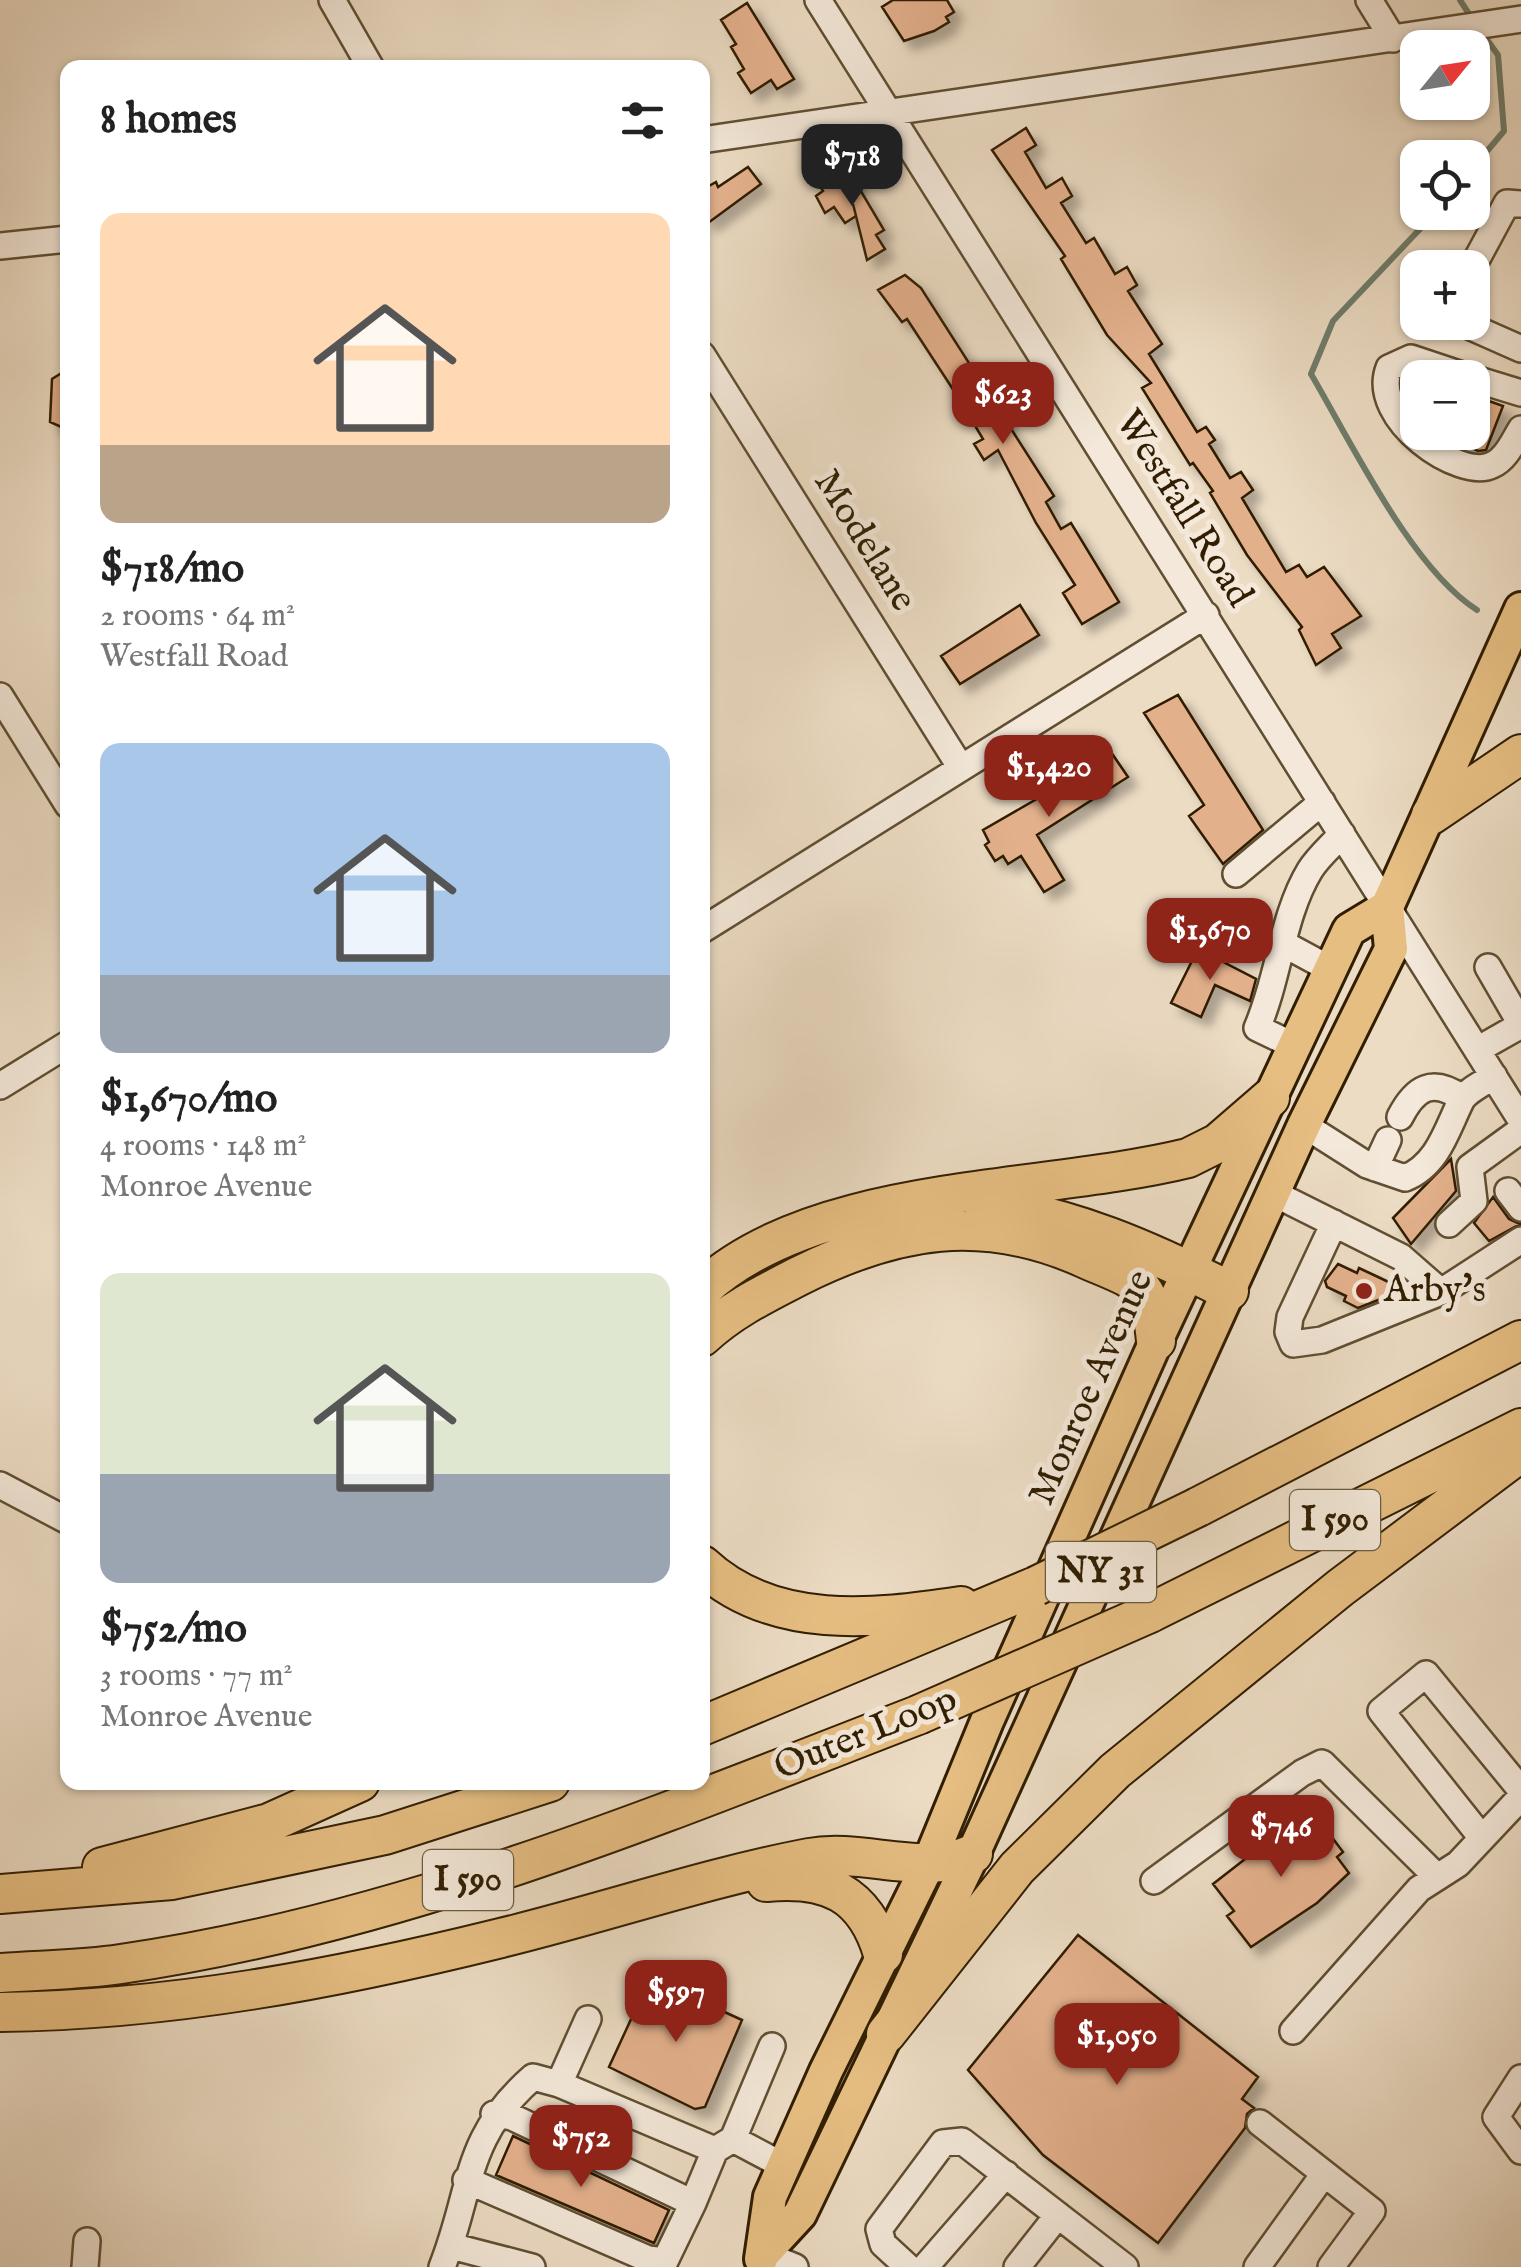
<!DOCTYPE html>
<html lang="en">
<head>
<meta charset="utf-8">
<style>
  body { margin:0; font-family:"IM FELL English",serif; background:#f2f2f2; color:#222; height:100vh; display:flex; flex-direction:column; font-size:38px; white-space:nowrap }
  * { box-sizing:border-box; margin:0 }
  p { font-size:32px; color:#767676 }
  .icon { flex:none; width:55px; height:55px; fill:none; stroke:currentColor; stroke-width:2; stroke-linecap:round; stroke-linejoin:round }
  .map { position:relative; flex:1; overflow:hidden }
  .details { position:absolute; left:60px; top:60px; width:650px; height:1730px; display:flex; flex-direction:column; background:#fff; border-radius:20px; box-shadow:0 2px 8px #0004 }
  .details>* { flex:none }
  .needle { width:65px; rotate:60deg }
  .fabs { position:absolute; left:1400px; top:30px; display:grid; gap:20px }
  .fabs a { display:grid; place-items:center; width:90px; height:90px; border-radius:20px; background:#fff; box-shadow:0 2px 8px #0004; font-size:50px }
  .price { position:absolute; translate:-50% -85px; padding:0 22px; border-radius:20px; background:#8f2418; color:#fff; font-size:32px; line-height:65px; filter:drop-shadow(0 2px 5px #0008) }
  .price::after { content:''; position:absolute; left:50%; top:60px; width:30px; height:22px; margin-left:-15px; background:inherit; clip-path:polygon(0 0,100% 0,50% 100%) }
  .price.on { background:#222; color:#fff }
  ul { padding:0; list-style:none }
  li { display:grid; align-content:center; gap:20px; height:530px; padding:0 40px }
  li span { display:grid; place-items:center; height:310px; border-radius:20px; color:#555 }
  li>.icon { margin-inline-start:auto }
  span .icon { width:180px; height:180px; fill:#fffc; stroke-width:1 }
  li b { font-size:42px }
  h2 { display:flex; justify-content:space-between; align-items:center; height:120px; padding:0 40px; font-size:42px }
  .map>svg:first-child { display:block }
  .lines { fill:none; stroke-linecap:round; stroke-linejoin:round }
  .stream { stroke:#6f7d6c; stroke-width:6 }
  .building { fill:#e3b08c; stroke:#311e02; stroke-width:2.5; filter:url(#shadow) }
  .minor-casing { stroke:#604e32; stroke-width:30 }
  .major-casing { stroke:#311e02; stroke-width:38 }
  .highway-casing { stroke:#311e02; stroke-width:42 }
  .minor { stroke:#f3e8d9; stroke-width:25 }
  .major { stroke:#e6be82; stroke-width:32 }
  .highway { stroke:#e6be82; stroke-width:38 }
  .highway-bridge-casing { stroke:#311e02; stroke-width:42; stroke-linecap:butt }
  .highway-bridge { stroke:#e6be82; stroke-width:38 }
  .poi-dot { fill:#8f2418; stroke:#f3e8d9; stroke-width:4 }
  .labels { text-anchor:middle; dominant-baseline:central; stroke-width:10; stroke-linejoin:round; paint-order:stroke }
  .shield { fill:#f3e8d9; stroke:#6b5b42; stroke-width:2.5 }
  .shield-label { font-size:35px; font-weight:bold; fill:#311e02 }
  .street-label { font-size:38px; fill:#311e02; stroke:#f3e8d9 }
  .poi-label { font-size:38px; fill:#311e02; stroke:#f3e8d9; text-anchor:start }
</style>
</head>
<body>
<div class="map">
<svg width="1521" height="2267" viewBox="0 0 1521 2267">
  <defs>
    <filter id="shadow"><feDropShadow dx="9" dy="9" stdDeviation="5" flood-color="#0004"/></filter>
  </defs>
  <rect width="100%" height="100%" fill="#ecdcc4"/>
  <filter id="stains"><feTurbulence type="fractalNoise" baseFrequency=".002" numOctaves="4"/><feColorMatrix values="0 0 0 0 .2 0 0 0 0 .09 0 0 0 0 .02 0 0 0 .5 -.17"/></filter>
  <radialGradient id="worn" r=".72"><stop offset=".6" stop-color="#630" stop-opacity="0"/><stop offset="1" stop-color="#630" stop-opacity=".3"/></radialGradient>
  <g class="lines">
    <path class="stream" d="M1460 0 1473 20
      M1472 169 1504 131 1498 55 1480 30
      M1436 212 1333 321 1311 374C1351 442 1412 569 1477 610"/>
  </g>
  <path class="building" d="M893 0H947L954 12 946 17 949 22 934 31 904 41 882 7Z
    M747 3 794 79 777 89 771 80 751 93 738 73 744 69 731 47 736 44 721 20Z
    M1026 128 1036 145 1025 152 1046 188 1062 178 1072 196 1061 203 1086 243 1094 238 1115 274 1127 267 1137 285 1128 291 1162 344 1149 354 1197 432 1206 427 1215 440 1209 444 1230 478 1241 472 1253 490 1242 498 1286 572 1299 565 1307 577 1324 567 1361 616 1332 634 1341 648 1316 665 1299 630 1302 627 1247 555 1210 493 1213 491 1193 463 1190 465 1142 388 1151 383 1107 335 1061 259 1065 256 992 150Z
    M748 167 761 184 708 223 702 213V190L716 182 718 187Z
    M849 171 884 230 876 235 885 249 867 260 853 204 856 216 845 223 834 207 825 213 816 196 823 191 818 183Z
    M905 275 921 288 1054 496 1046 502 1061 529 1071 523 1119 602 1082 624 1063 593 1075 585 1036 523 998 450 984 460 974 444 983 439 958 397 907 319 902 322 878 290Z
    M68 369V430L50 422 52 379Z
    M1472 395 1503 406 1486 450 1478 451 1436 432H1472Z
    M1020 605 1039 635 960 684 941 656Z
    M1178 695 1263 830 1223 864 1189 816 1204 805 1144 713Z
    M1113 755 1128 777 1037 835 1064 880 1044 892 1021 856 1008 864 1003 856 995 861 985 845 989 842 983 830Z
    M1198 949 1256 979 1250 1001 1215 985 1201 1017 1171 1003Z
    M1451 1159 1456 1191 1411 1244 1393 1218Z
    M1493 1197 1509 1219 1520 1224 1489 1241 1474 1223Z
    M1338 1264 1357 1273 1359 1268 1395 1285 1391 1295 1358 1308 1344 1301 1346 1296 1327 1287 1325 1281Z
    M1303 1814 1324 1841 1331 1836 1343 1852 1337 1857 1349 1873 1317 1903 1251 1947 1227 1916 1234 1911 1213 1884Z
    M1078 1935 1258 2077 1242 2099 1254 2108 1247 2114 1245 2128 1158 2243 1043 2155 968 2070Z
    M650 1978 742 2020 705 2107 695 2109 609 2067Z
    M513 2136 669 2210 654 2243 496 2175Z"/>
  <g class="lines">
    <defs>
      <path id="minor" d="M332 0 371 68
        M818 0 1521 1120
        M1369 0 1393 39
        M702 140 1521 19
        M0 246 68 239
        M1472 268 1507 203 1521 204
        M1460 322 1521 349
        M702 355 961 768
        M1471 378 1411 358 1389 368C1369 419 1460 481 1492 465 1506 459 1513 442 1521 429
        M1472 378 1521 393
        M0 696 68 805
        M1236 874 1322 802
        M702 930 1206 615
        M1282 943 1332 970
        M1488 967 1521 1024
        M1295 1046 1257 1028C1279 978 1282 916 1310 870 1318 857 1332 845 1342 834
        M1477 1050 1521 1025
        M0 1086 68 1044
        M1400 1117C1415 1088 1432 1077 1462 1098
        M1304 1125 1367 1165 1405 1178C1438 1165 1447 1129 1461 1101 1466 1091 1484 1083 1494 1076
        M1375 1168 1388 1140
        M1508 1191 1521 1208
        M1273 1193 1401 1257 1441 1292 1521 1240
        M1334 1223 1290 1317 1288 1332 1293 1344 1322 1340 1441 1292
        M1449 1224 1474 1201 1470 1167 1521 1130
        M0 1485 68 1521
        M1482 1838 1381 1711 1426 1674 1521 1790
        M1154 1881 1302 1773 1322 1763 1437 1877
        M588 2019 559 2084 715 2150 733 2139
        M1293 2031 1419 1889 1458 1864 1521 1797
        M772 2046 733 2139 784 2166
        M1521 2078 1496 2117 1521 2151
        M1260 2123 1372 2211 1331 2267
        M466 2180 648 2259 665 2261 693 2203 512 2117 494 2114
        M693 2203 715 2150
        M451 2246 532 2267
        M763 2254 795 2267
        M85 2267 87 2241
        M442 2267C473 2189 463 2138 533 2077L559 2084
        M908 2267 883 2244 879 2229 943 2143 962 2141 1125 2267
        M925 2267 1006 2174
        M1017 2267 1058 2215
        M1257 2267 1324 2174"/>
      <path id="major" d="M763 2254 800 2214 973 1854 1304 1125 1391 949 1387 907 1521 609
        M761 2259 770 2197 826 2071 928 1865 987 1721 1156 1341 1349 930 1387 907"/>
      <path id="highway" d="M1431 815 1521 754
        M983 1204C1073 1217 1149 1250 1229 1291
        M702 1289C815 1184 1041 1194 1188 1158L1218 1143 1270 1098
        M702 1337C731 1310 764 1294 799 1276 897 1227 982 1213 1084 1258 1138 1282 1150 1278 1156 1341
        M1198 1507 1521 1340
        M702 1565C773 1631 874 1619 961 1606
        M1150 1613 1521 1428
        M702 1726 1036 1586
        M102 1867 269 1823 360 1782
        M766 1882C827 1876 865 1893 883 1954
        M0 1894 172 1880 385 1835 550 1782
        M0 1973C40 1970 82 1970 121 1964 399 1924 659 1815 918 1715
        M0 2012C171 2010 335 1979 501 1938 604 1913 705 1878 809 1858 864 1848 921 1877 973 1854
        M886 2034 1017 1868 1115 1771 1340 1588 1521 1452"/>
    </defs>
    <use href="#minor" class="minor-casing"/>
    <use href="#major" class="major-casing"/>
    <use href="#highway" class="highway-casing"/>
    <use href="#minor" class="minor"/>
    <use href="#major" class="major"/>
    <use href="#highway" class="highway"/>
    <defs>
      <path id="highway-bridge" d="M1036 1586 1198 1507
        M918 1715 1150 1613"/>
    </defs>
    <use href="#highway-bridge" class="highway-bridge-casing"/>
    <use href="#highway-bridge" class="highway-bridge"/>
  </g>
  <circle class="poi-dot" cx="1364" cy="1291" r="10"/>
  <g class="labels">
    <g class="shield">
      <rect x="1290" y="1490" width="90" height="60" rx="8"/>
      <rect x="1046" y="1542" width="110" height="60" rx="8"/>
      <rect x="423" y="1850" width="90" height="60" rx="8"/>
    </g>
    <g class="shield-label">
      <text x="1335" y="1520">I 590</text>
      <text x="1101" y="1572">NY 31</text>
      <text x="468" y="1880">I 590</text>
    </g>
    <g class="street-label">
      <text transform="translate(1183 509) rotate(58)">Westfall Road</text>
      <text transform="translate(864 541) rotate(58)">Modelane</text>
      <text transform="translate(1092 1388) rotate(-66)">Monroe Avenue</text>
      <text transform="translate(866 1734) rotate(-22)">Outer Loop</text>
    </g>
    <g class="poi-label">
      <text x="1384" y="1291">Arby's</text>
    </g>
  </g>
  <rect width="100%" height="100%" filter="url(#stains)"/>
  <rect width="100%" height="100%" fill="url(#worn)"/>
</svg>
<div class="fabs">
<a><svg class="needle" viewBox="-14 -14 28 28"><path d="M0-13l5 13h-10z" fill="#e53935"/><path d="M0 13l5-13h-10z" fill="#767676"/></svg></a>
<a><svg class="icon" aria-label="locate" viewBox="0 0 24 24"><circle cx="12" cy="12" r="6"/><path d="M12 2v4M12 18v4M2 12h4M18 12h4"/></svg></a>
<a>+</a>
<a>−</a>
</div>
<b class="price on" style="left:852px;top:209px">$718</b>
<b class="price" style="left:1003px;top:447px">$623</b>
<b class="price" style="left:1049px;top:820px">$1,420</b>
<b class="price" style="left:1210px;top:983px">$1,670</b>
<b class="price" style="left:1281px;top:1880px">$746</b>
<b class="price" style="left:676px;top:2045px">$597</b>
<b class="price" style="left:1117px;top:2088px">$1,050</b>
<b class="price" style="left:581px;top:2190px">$752</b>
<section class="details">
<h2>8 homes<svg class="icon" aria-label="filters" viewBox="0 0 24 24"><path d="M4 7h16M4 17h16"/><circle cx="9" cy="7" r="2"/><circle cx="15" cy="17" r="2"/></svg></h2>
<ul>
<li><span style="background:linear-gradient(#ffd9b3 75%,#b9a48a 0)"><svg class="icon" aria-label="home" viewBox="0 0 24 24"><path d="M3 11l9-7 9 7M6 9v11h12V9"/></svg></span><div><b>$718/mo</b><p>2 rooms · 64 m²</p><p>Westfall Road</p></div></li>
<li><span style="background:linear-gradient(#a9c7e8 75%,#9aa5b1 0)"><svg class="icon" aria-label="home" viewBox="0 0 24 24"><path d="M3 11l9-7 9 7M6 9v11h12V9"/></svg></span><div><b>$1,670/mo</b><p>4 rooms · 148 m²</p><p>Monroe Avenue</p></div></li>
<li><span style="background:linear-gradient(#dfe7d0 65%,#9aa5b1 0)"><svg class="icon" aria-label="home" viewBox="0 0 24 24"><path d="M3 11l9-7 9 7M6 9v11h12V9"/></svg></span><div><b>$752/mo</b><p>3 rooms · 77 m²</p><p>Monroe Avenue</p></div></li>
</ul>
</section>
</div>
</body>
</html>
